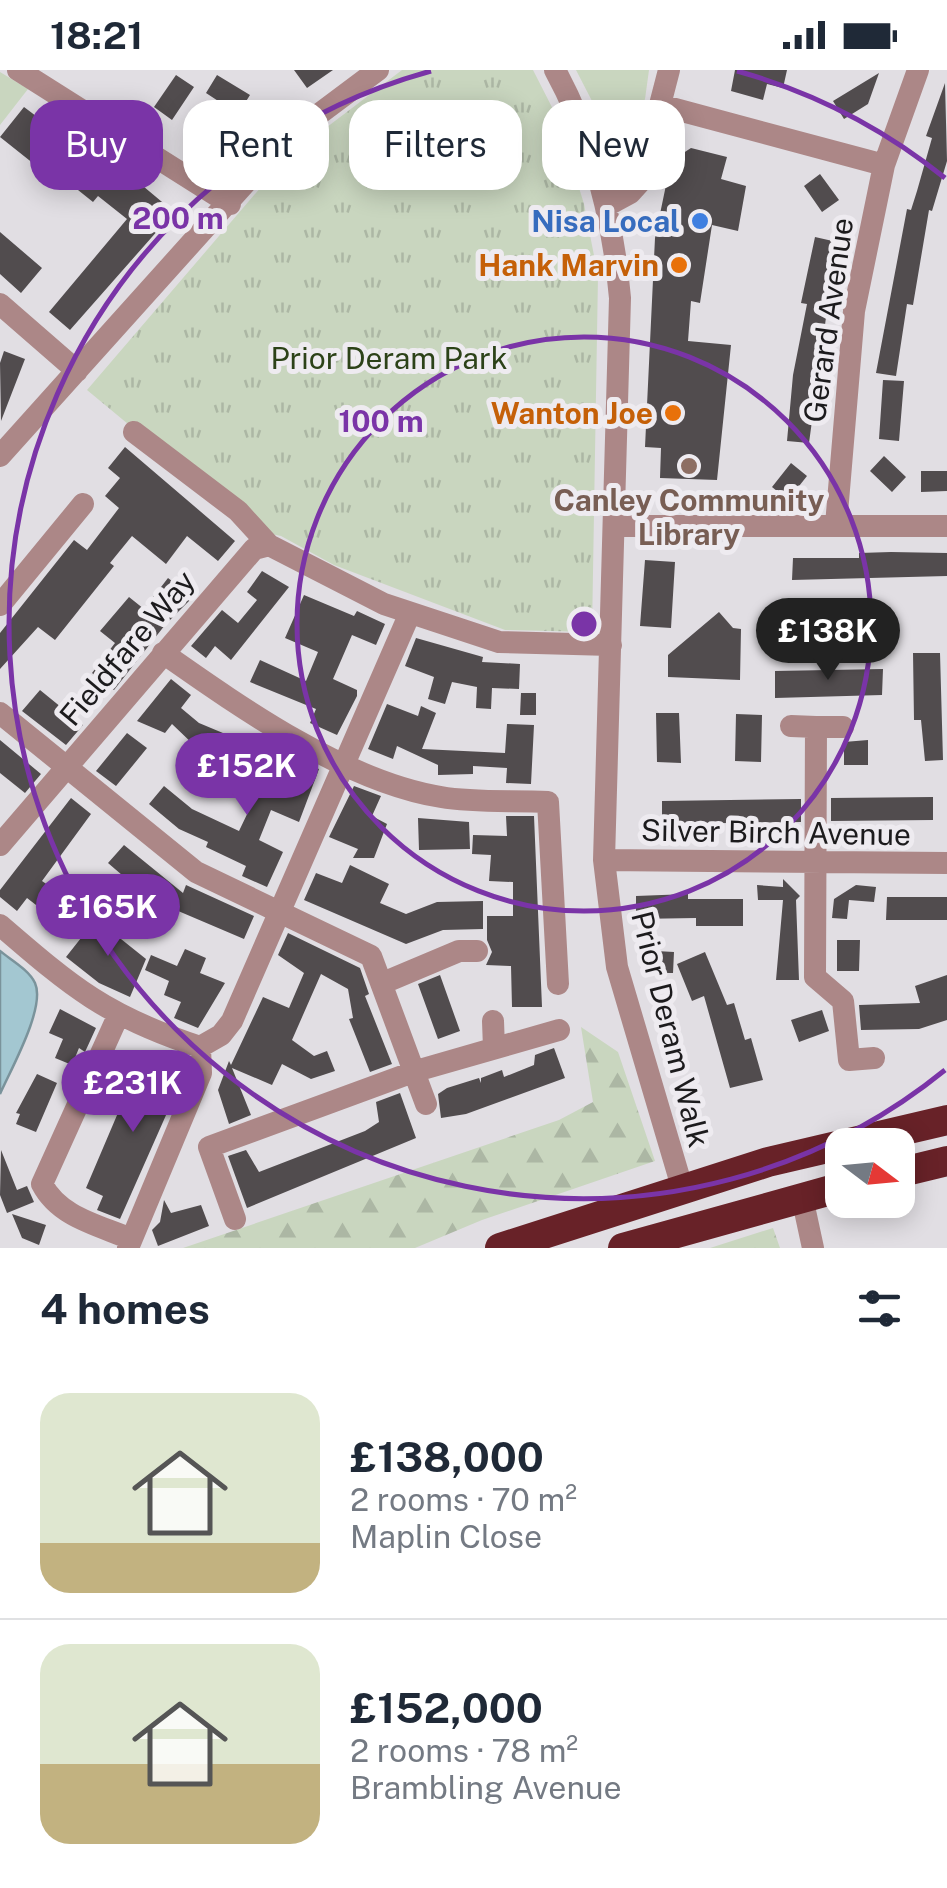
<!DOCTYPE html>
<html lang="en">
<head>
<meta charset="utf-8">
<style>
  body { margin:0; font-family:"Public Sans",sans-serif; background:#f6f6f7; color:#1f2937; height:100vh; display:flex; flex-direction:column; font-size:38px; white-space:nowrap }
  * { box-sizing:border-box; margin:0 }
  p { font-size:32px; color:#747a83 }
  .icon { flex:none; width:55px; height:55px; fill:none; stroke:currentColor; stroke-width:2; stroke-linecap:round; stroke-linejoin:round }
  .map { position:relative; height:1178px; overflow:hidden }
  .sheet { display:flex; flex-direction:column; background:#fff; flex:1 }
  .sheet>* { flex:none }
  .hud { position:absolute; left:30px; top:30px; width:888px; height:90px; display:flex; gap:20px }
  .needle { width:65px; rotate:106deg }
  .controls { position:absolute; left:825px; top:1058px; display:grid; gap:20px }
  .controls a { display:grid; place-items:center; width:90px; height:90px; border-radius:20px; background:#fff; box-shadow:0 5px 25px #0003; font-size:50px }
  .price { position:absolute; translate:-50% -85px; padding:0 22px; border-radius:35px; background:#7a34a7; color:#fff; font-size:32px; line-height:65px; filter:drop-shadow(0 2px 5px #0008) }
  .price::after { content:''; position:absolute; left:50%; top:60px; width:30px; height:22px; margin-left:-15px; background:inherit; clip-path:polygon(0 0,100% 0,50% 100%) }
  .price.on { background:#222; color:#fff }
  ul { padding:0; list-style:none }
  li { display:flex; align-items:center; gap:30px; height:250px; padding:0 40px }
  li+li { border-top:2px solid #e0e1e3 }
  li span { display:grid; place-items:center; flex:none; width:280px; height:200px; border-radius:30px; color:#555 }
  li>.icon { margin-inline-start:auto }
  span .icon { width:120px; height:120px; fill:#fffc; stroke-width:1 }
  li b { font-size:42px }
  h2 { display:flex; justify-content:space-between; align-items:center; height:120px; padding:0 40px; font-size:42px }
  .chip { padding:0 35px; border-radius:30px; background:#fff; box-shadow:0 5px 25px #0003; font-size:35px; line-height:90px }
  .chip.on { background:#7a34a7; color:#fff }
  .status { display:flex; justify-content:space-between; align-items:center; height:70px; padding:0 50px; background:#fff; direction:ltr }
  .status svg { height:28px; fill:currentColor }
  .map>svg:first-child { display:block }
  .green { fill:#c9d6bf }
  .forest { fill:url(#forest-firs) }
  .park { fill:url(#park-tufts) }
  .water { fill:#a3c7d1; stroke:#7a939b; stroke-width:2.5 }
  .building { fill:#514c4e }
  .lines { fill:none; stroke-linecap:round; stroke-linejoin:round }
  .minor { stroke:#ac8787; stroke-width:22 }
  .highway { stroke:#682228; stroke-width:30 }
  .ring { fill:none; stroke:#7a34a7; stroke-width:5 }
  .shop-dot { fill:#3f7fe0; stroke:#eeebf0; stroke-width:4 }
  .food-dot { fill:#e8710a; stroke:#eeebf0; stroke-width:4 }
  .education-dot { fill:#8d6e63; stroke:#eeebf0; stroke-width:4 }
  .labels { text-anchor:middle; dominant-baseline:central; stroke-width:10; stroke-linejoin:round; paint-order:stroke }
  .shop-label { font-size:30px; font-weight:bold; fill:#366cbe; stroke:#eeebf0; text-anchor:end }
  .food-label { font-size:30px; font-weight:bold; fill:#c56008; stroke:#eeebf0; text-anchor:end }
  .street-label { font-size:30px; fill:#1c1b1d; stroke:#eeebf0 }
  .park-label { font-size:30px; fill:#2c4218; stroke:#eeebf0 }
  .education-label { font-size:30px; font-weight:bold; fill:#785e54; stroke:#eeebf0 }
  .centre { fill:#7a34a7; stroke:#eeebf0; stroke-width:5 }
  .ring-label { font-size:30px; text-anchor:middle; font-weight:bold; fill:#7a34a7; stroke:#eeebf0; stroke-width:10; stroke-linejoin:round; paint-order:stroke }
</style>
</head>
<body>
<div class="status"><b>18:21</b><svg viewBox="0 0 49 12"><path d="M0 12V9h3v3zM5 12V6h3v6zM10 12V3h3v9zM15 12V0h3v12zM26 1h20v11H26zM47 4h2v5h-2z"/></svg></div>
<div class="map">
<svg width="947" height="1178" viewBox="0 0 947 1178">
  <defs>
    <pattern id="forest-firs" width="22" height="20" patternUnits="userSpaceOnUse" patternTransform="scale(2.5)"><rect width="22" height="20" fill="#c9d6bf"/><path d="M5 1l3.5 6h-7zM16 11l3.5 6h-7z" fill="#acb7a4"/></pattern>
    <pattern id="park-tufts" width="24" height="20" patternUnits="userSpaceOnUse" patternTransform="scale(2.5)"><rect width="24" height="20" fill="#c9d6bf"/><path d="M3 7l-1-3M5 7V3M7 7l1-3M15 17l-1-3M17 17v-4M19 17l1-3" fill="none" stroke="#acb7a4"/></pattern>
  </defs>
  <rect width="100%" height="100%" fill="#e1dee3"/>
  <path class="green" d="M576 0H649L645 29 633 57 617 63 607 60Z
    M0 2 28 19 0 55Z"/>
  <path class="forest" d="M581 957 618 982 655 1091 482 1150 415 1178H183L559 1050 593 1032Z
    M773 1158 780 1178H710Z"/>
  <path class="park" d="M402 0H533L558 49 584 134 598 206 592 562 505 560 334 495 281 466 257 461 87 320 285 89Z"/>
  <path class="water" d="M0 881C11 890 29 900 35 913 46 937 11 999 0 1024Z"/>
  <path class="building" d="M294 0H333L307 18Z
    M735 0H787L783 18 767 14 763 30 731 21Z
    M879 3 868 34 844 49 833 31Z
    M176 5 194 17 172 50 154 37Z
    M217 5 250 25 238 44 206 23Z
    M945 13 947 91 932 141 929 140 913 235 907 234 896 306 876 303 907 139 911 140 917 121 932 68 926 66Z
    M24 37 125 113 131 106 174 142 70 260 49 242 127 149 98 126 93 132 43 92 39 98 0 67Z
    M691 78 727 87 721 109 746 116 738 161 712 155 700 233 691 231 688 271 731 275 717 410 660 408 661 378 645 377 655 168 671 91Z
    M820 104 839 130 822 142 804 116Z
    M0 162 42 198 21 223 0 204Z
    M815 167 837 172 823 240H827L809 373 787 371 793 305 807 234 801 233Z
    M4 281 25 289 1 351 0 293Z
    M883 310 904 311 899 371 879 369Z
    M125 377 235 471 218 491 187 466 166 494 132 466 110 493 114 496 55 570 38 557 0 599V563L74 470 87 480 119 438 105 426 120 408 108 398Z
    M884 386 906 407 892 422 870 401Z
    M791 393 807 406 788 430 772 417Z
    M921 401H947V421L921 422Z
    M891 482 947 483V506L792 510 793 488H859V483Z
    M645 490 675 492 671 558 640 556Z
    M262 501 289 517 231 590 215 576 206 588 191 576 222 540 238 553 257 530 247 522Z
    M168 508 193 527 165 555 114 620 92 603 115 573 100 561 129 527 144 539Z
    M304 525 354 546 357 541 385 554 376 575 352 565 333 609 357 620V626L337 665 310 653 316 639 250 612 260 590 306 611 318 582 285 568Z
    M719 542 733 558 741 559 740 610 668 607V585Z
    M416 568 483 587 482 592 520 594 519 619 492 618 491 639 476 638 477 617 452 612 445 634 428 629 434 607 405 596Z
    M913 583H940L943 690 925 691 921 650H914Z
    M883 599 882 625 775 628V601Z
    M171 609 191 625 181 638 199 653 254 676 245 698 195 676 172 654 165 663 137 651Z
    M40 620 83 655 66 675 22 641Z
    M521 623H536V645H520Z
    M387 634 418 646 421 636 436 643 422 679 505 683 507 654 534 655 531 714 506 713 507 698 473 696V704L438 705V695L397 676 393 689 368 679Z
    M656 643H679L681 693 657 692Z
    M736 644 762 645 761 692 735 691Z
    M127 663 147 678 116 716 96 701Z
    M0 670 41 704 25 723 0 703Z
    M868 670V695H844V672Z
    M293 687 319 699 299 752 271 740 259 770 283 782 267 817 242 806 246 796 206 777 208 772 179 759 149 734 164 716 192 739 239 761 262 713 245 705 250 692 284 707Z
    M354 716 381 726 372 746 387 754 374 788H353L358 779 329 767Z
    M933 727V750L831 751V728Z
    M71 728 91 744 42 811 72 832 58 852 27 828 17 841 0 827V820Z
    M801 729V752L662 754V731Z
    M506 746H534L542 937H512L511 896 486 895 492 882 487 870V846H513V812L489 811 491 785 472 784 473 765 507 766Z
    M418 748 469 752 470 779 419 780Z
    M124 775 183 823 186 815 254 846 244 869 150 829 108 793Z
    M350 795 389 814 380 833 406 844 437 832 483 831V859L443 860 406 874 304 830 316 803 342 813Z
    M783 809 800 826 796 830 799 910H776L783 830H758L757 815 783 817Z
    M856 815 876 817 874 832 849 830 847 849 832 848 834 829Z
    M688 824V829H743V856H696V848L636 849V826Z
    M887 827H947V850H886Z
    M96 849 146 889 130 927 99 913 66 887Z
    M288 863 360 898 369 924 365 926 392 994 370 1002 349 949 353 948 348 919 321 904 292 970 314 986 327 981 335 1001 311 1009 282 994 272 1015 232 998 251 1045 229 1054 218 1020 229 991 231 995 263 927 289 938 304 903 278 885Z
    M837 870H860L859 901H837Z
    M185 879 206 888 200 903 225 913 198 958 174 948 181 932 164 925 169 911 145 900 151 885 177 896Z
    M656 881 674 882 673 903H656Z
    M705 882 727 935 734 933 745 970 751 968 763 1010 730 1018 704 926 692 931 677 894Z
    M440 905 460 961 438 969 418 914Z
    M947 905V950L919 959 861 960 859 935 920 933 915 916Z
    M60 939 96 958 85 982 79 978 72 995 55 988 63 969 49 963Z
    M822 940 829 961 799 972 791 950Z
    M554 978 565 1008 466 1044 441 1048 438 1024 447 1018 479 1008 481 1013V1008L502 1000 504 1007 534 995 535 985Z
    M163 988 186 1000 120 1149 97 1140 103 1126 86 1118 126 1024 104 1014 110 1001 148 1017Z
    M37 1004 57 1013 36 1062 16 1054 20 1044 16 1043Z
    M400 1023 416 1068 247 1138 228 1086 246 1080 259 1102 365 1061 379 1052 376 1032Z
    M1 1080 17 1120 27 1116 34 1132 7 1143 0 1125Z
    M164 1130 171 1143 201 1135 209 1156 158 1176 152 1160 160 1152Z
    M12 1144 46 1155 39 1175 22 1168Z"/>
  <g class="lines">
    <path class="minor" d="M18 0 230 134
      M555 0C593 70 613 149 620 228L604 790 617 897 682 1117
      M660 35 884 95
      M606 136 630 123 640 112 669 0
      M0 234 77 301
      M134 362 238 441 269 475
      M0 386 283 71 378 0
      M836 455 854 241 884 95 918 0
      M616 456H947
      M0 535 83 434
      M163 583C240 637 346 712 441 727 475 733 513 730 548 732L558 914
      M0 643 196 802 371 886 426 1034
      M791 656 816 657
      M843 657H816L815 907 843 931 849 990 874 988
      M0 775 254 479 269 475 384 534 499 572 611 575
      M604 790 947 793
      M0 855C73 918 106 946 200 977L221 965 232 951 410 543
      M383 913 459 881H477
      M118 946 42 1114C59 1147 98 1155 131 1169
      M493 951 494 978
      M802 1127 813 1178
      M235 1149 209 1077 416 1001 559 960
      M128 1178 201 1003 200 977"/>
    <path class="highway" d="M898 1103 947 1091
      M500 1178 768 1092 947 1050
      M623 1178 842 1117"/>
  </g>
  <g class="ring">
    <circle cx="584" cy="554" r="287"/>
    <path d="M945 1000A574 574 0 1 1 431 1M737 1A574 574 0 0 1 945 108"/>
  </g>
  <circle class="shop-dot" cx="700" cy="151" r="10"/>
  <g class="food-dot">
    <circle cx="679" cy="195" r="10"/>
    <circle cx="673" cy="343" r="10"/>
  </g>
  <circle class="education-dot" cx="689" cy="396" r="10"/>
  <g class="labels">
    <g class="shop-label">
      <text x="680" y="151">Nisa Local</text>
    </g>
    <g class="food-label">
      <text x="659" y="195">Hank Marvin</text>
      <text x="653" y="343">Wanton Joe</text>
    </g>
    <g class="street-label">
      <text transform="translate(828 250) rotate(-82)">Gerard Avenue</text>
      <text transform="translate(127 578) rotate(-50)">Fieldfare Way</text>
      <text transform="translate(776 762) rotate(1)">Silver Birch Avenue</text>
      <text transform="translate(671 959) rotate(76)">Prior Deram Walk</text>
    </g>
    <g class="park-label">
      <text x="389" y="288">Prior Deram Park</text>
    </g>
    <g class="education-label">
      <text x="689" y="430">Canley Community<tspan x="689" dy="34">Library</tspan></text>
    </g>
  </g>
  <circle cx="584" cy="554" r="15" class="centre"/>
  <g class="ring-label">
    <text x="178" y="159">200 m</text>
    <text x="381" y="362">100 m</text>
  </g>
</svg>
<div class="controls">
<a><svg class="needle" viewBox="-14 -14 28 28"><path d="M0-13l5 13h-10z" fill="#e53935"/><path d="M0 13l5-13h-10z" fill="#747a83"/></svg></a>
</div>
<b class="price on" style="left:828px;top:613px">£138K</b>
<b class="price" style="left:247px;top:748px">£152K</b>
<b class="price" style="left:108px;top:889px">£165K</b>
<b class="price" style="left:133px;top:1065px">£231K</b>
<div class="hud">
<a class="chip on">Buy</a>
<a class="chip">Rent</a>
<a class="chip">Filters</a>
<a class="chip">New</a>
</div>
</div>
<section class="sheet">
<h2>4 homes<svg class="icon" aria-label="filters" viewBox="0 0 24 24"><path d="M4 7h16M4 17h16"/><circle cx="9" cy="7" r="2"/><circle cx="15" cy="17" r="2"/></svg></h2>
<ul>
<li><span style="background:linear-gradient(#dfe7d0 75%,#c2b280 0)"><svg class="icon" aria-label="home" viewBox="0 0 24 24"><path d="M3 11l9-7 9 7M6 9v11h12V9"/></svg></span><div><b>£138,000</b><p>2 rooms · 70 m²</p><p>Maplin Close</p></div></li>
<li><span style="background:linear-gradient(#dfe7d0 60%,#c2b280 0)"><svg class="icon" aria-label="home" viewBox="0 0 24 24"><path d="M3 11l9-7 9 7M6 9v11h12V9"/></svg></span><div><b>£152,000</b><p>2 rooms · 78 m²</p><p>Brambling Avenue</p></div></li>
</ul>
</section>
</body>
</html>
